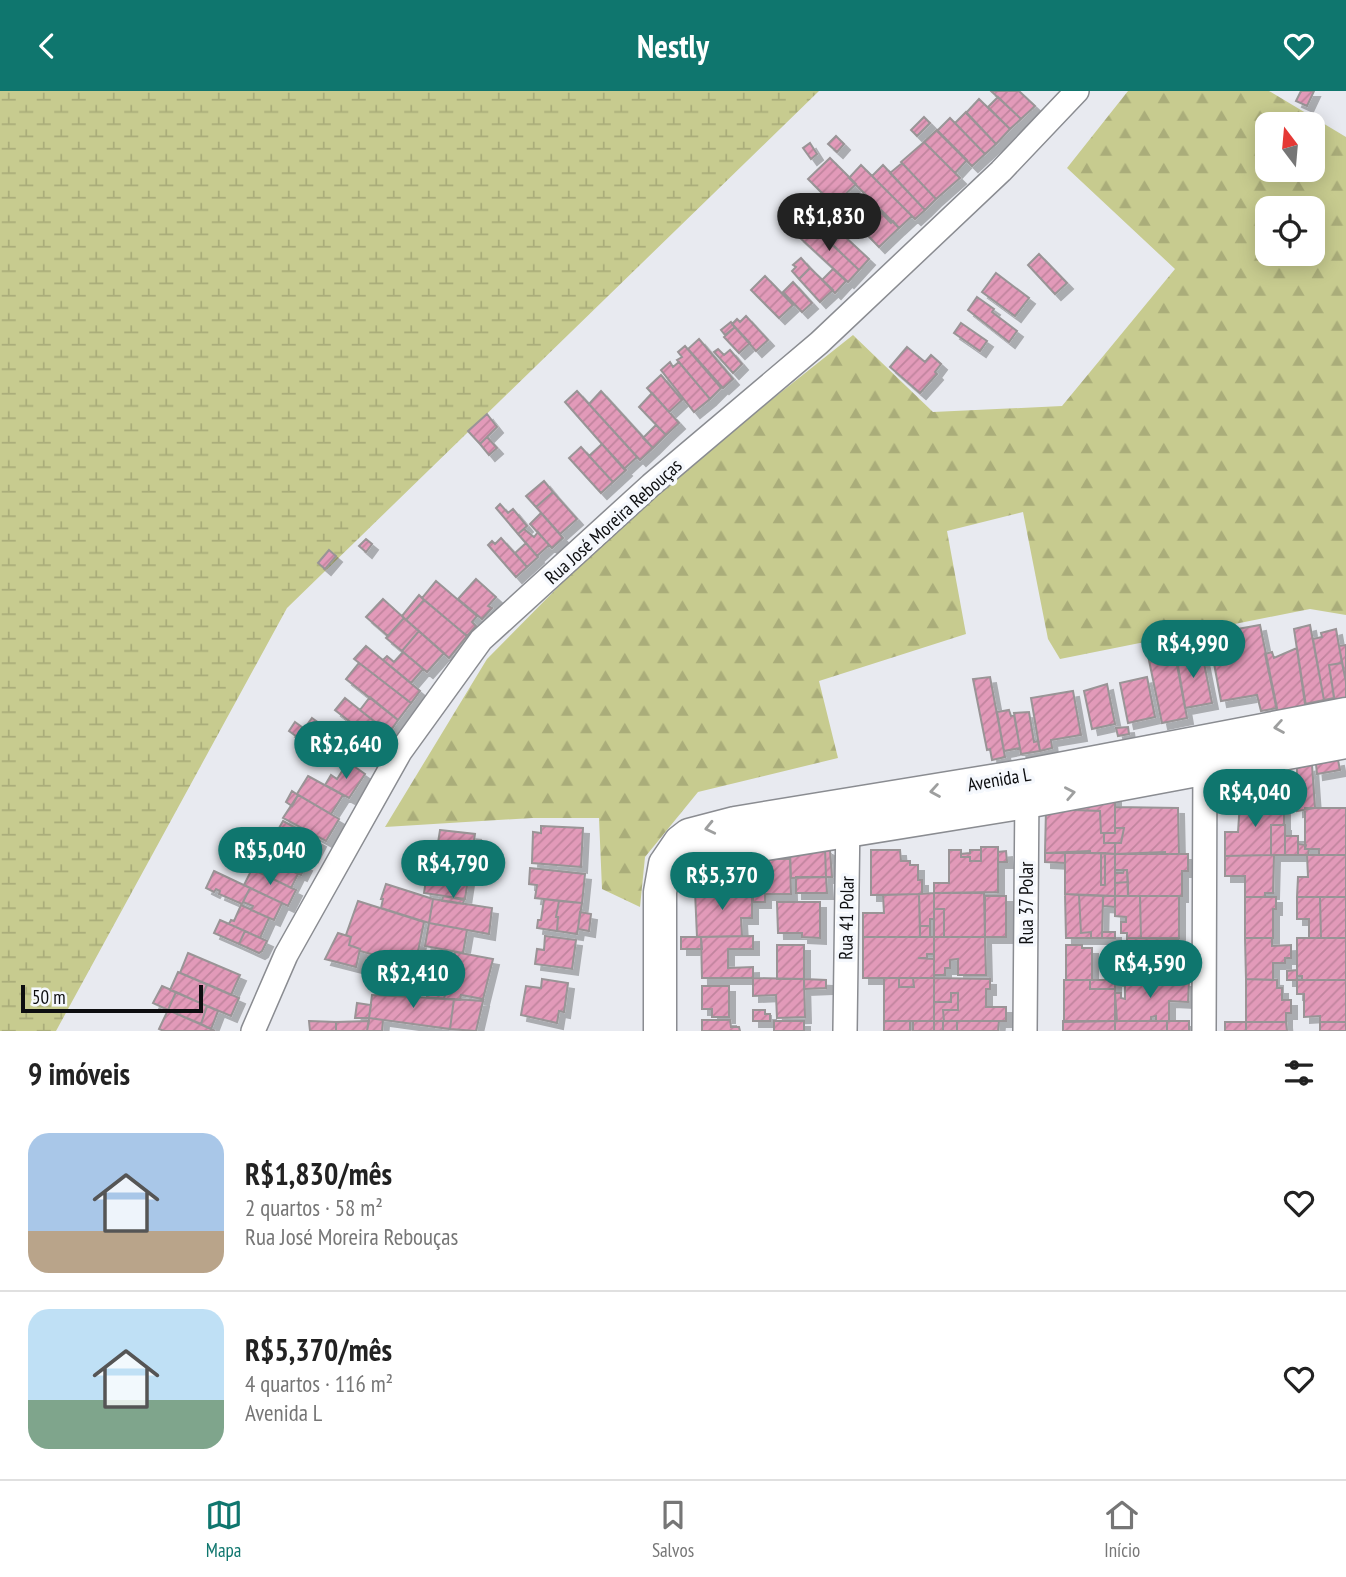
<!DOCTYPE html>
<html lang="pt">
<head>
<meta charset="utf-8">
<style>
  body { margin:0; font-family:"PT Sans Narrow",sans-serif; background:#f2f2f2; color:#222; height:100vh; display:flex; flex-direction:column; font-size:26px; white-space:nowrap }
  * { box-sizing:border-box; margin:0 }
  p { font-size:23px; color:#767676 }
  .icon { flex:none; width:38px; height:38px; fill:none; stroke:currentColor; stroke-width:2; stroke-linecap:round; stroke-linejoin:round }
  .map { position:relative; height:940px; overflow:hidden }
  .panel { display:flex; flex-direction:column; background:#fff; flex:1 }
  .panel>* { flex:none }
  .needle { width:46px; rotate:344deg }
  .fabs { position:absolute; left:1255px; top:21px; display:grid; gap:14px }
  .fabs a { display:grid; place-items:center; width:70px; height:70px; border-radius:14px; background:#fff; box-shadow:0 4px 18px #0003; font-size:35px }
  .scale { position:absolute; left:21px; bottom:18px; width:182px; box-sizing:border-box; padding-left:7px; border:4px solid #0d0e10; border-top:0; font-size:19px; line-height:24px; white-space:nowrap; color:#0d0e10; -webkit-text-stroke:5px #f5f8fd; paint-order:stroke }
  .price { position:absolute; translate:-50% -60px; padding:0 16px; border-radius:24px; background:#0f766e; color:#fff; font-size:23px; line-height:46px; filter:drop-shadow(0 2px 4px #0008) }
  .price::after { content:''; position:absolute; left:50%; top:42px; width:21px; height:16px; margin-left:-10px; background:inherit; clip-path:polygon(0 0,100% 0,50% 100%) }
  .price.selected { background:#222; color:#fff }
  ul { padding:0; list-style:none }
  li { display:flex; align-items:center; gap:21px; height:175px; padding:0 28px }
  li+li { border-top:2px solid #e0e0e0 }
  li span { display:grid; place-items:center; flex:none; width:196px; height:140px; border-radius:21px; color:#555 }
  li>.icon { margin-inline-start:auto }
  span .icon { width:84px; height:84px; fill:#fffc; stroke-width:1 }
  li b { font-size:30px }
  h2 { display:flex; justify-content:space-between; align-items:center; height:84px; padding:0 28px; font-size:30px }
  header { display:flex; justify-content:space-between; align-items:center; height:91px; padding:0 28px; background:#0f766e; color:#fff; font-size:32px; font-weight:700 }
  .menu { display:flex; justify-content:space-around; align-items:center; height:98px; border-top:2px solid #e0e0e0; background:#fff; font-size:19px; color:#767676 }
  .menu a { display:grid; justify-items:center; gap:4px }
  .menu .selected { color:#0f766e }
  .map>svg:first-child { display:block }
  .forest { fill:url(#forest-firs); fill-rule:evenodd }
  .wetland { fill:url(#wetland-marsh) }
  .building { fill:url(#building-hatch); stroke:#999496; stroke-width:2; filter:url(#shadow) }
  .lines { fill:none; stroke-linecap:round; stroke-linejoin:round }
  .street-casing { stroke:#8a8c91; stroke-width:26 }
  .secondary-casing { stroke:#8a8c91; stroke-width:35 }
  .street { stroke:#fff; stroke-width:23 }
  .secondary { stroke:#fff; stroke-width:32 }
  .oneway { stroke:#9e9f9f }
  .labels { text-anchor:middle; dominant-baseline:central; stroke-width:7; stroke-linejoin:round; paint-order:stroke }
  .street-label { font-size:19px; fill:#0d0e10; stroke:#f5f8fd }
</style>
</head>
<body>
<header><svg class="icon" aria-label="back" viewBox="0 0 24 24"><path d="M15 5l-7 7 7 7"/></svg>Nestly<svg class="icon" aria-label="heart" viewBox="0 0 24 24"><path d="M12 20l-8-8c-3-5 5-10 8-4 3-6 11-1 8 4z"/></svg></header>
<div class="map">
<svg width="1346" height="940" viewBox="0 0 1346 940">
  <defs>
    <pattern id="forest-firs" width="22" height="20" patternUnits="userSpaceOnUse" patternTransform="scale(1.75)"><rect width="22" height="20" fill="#c7cb8f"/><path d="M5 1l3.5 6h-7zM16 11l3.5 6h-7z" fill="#aaad7a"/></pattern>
    <pattern id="wetland-marsh" width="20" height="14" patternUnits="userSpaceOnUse" patternTransform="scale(1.75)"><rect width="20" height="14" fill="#c7cb8f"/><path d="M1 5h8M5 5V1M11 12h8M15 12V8" fill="none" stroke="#aaad7a"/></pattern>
    <pattern id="building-hatch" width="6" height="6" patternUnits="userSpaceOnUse" patternTransform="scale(1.75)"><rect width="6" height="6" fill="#e29ab9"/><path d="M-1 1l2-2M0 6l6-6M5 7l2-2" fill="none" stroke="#c1849e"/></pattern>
    <filter id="shadow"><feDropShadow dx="6" dy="6" stdDeviation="0" flood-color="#0004"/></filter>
  </defs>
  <rect width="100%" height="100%" fill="#e8eaf0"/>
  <path class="forest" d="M1128 0H1269L1346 46V524L1310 518 1060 568 1048 548 1023 421 947 440 966 543 819 590 838 667 698 701 645 766 640 816 602 798 599 727H532L385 736 487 568 640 413 853 244 933 321 1062 315 1175 178 1067 77ZM1267 33H1312V79H1267ZM1267 117H1312V163H1267Z"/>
  <path class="wetland" d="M0 0H819L287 517 56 940H0Z"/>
  <path class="building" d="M991 0H1019L1035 15 1021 28Z
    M1301 0H1314L1307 15 1296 10Z
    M998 6 1021 28 1010 38 988 16Z
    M979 8 1010 38 996 53 966 22Z
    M966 21 996 53 985 63 955 32Z
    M924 26 930 32 917 45 911 39Z
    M950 27 985 63 972 75 937 40Z
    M937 39 967 69 955 82 924 51Z
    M836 45 844 53 837 61 828 53Z
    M924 51 960 87 936 108 901 71Z
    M810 52 817 63 811 68 803 57Z
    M830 67 856 93 834 114 808 88Z
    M902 72 936 108 925 119 890 82Z
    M861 74 912 125 899 137 849 87Z
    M883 74 925 119 915 128 872 85Z
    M847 103 852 108 844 116 838 110Z
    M868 108 891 132 893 130 899 137 879 156 847 123 851 119 854 122Z
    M810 133 859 179 848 191 798 145Z
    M842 143 869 168 859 179 832 153Z
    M1039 163 1067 192 1055 203 1028 174Z
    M801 167 810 177 799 188 792 180 796 176 793 174Z
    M810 177 833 199 820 211 799 188Z
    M833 178 846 190 835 202 822 189Z
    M996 182 1029 207 1015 225 982 201Z
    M765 185 793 214 779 227 751 199Z
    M793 191 812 212 802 221 783 201Z
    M977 206 994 218 992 221 1017 240 1009 251 968 219Z
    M746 225 768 249 756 260 732 233 737 228 740 231Z
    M731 231 735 236 725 244 721 239Z
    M961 232 987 250 980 260 954 242Z
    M735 236 750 252 739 262 724 246Z
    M699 248 733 288 723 297 688 258Z
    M685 255 721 297 710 308 677 269 682 266 678 261Z
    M907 256 925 271 931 264 941 273 935 281 937 283 920 302 890 276Z
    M718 258 724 264 730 259 742 273 733 282 714 261Z
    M670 271 673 276 679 271 710 308 694 321 661 279Z
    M661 284 682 309 669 321 647 297Z
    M577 300 637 366 624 378 565 311Z
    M601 300 653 357 640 369 589 313Z
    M652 302 679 332 666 344 639 316Z
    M487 323 497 336 480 353 468 340Z
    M656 334 666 344 653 357 643 347Z
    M487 346 497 357 489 364 480 353Z
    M602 353 626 379 613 391 589 365Z
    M581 356 613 391 601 402 569 367Z
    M544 390 553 401 536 416 526 405Z
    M553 401 577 428 560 443 536 416Z
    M500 413 508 422 513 418 527 435 518 443 496 417Z
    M541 422 563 447 552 457 530 433Z
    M524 438 534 446 538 441 549 454 537 465 518 443Z
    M501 447 527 476 516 486 488 454 492 450 495 453Z
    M366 448 372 453 366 461 359 455Z
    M526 452 538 466 527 476 515 462Z
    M329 459 336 465 325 478 318 472Z
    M476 488 496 506 488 515 492 517 482 528 458 508Z
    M436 490 477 525 472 531 476 535 467 545 422 507Z
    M419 504 424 509 406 529 402 525Z
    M383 508 404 527 388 545 366 526Z
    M424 509 467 545 449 567 406 529Z
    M404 527 419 540 402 560 386 547Z
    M1260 534 1277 617 1261 620 1257 604 1221 610 1210 551 1216 550 1215 542Z
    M1310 534 1324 609 1305 613 1294 538Z
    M1336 538 1342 572 1329 574 1334 607 1324 609 1313 548 1322 546 1321 542Z
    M419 540 444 562 427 581 402 560Z
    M1170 544V547L1173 546 1187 627 1162 632 1145 550Z
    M1346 554V591L1339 555Z
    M366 555 420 600 411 612 354 568Z
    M1297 557 1306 615 1277 620 1265 563 1272 561 1274 567Z
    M403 561 423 578 411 592 383 569 387 565 394 571Z
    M1186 561 1187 566 1202 562 1212 612 1185 617 1175 563Z
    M359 572 411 612 398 629 346 588Z
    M1342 572 1346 591V609L1335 612 1329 574Z
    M990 586 1005 666 992 669 990 658 987 659 973 588Z
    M1147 586 1155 626 1128 632 1120 592Z
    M1107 593 1115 633 1092 638 1084 600Z
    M1073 600 1081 644 1051 649 1052 657 1040 660 1031 607Z
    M370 606 398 629 389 642 360 619Z
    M345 607 389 642 380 654 335 619Z
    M1009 619 1011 625 1014 624 1020 657 1004 660 997 621Z
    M1029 621 1034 651 1038 650 1040 660 1021 663 1014 622Z
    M312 627 333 642 325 653 304 638Z
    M295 631 306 639 300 648 289 640Z
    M354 633 382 655 373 671 343 649Z
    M1128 636 1129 643 1118 645 1116 637Z
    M1338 669 1340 679 1317 683 1316 673Z
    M348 671 365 683 349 707 325 694 331 684 337 688Z
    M1312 674 1315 717 1297 720V677Z
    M308 685 343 704 331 723 297 703Z
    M292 700 298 704 292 715 286 711Z
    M298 704 339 728 326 750 283 727Z
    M1115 704V742H1101L1100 720 1077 719V713Z
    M1284 710V734H1271V764L1225 765V741H1238L1240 711Z
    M1115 716 1178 717 1179 763H1165V761L1115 763V752H1121L1124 737H1115Z
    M1305 717H1346V764H1319V758H1305Z
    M1046 718 1100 720 1101 742H1104V752H1115V763L1090 762V760L1045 762Z
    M283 730 320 750 312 765 275 744Z
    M1271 734H1285V764H1271Z
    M541 735 583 737 581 776 532 772 533 741 541 742Z
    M1115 737H1124L1121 752H1104V742H1115Z
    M440 739 475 743 465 808 424 802 428 776 434 777Z
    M273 743 284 750 273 770 262 763Z
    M1285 745H1298V764H1285Z
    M236 749 298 783 291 797 227 765Z
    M284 750 309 763 303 773 306 774 301 784 273 770Z
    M1298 753 1306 754 1305 758H1309L1308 764H1298Z
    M981 756H998V801L934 802V792H949V759H961V766H970V770H981Z
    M825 757 830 760 832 786H826Z
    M825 757 826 786 791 787 790 760Z
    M871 759H900L901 770H910V774H918V789H922V803L871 804Z
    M970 759H981V770H970V766H961V763L970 762Z
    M1006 760 1007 771H998V761Z
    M1045 762H1065V772L1045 771Z
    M1065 762H1101V794H1105V762L1115 763V805L1065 803Z
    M1101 762H1105V794H1101Z
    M1115 763H1188V780H1182V805H1128L1127 779H1115Z
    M1274 764 1273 802H1265V806H1245V785H1225V765Z
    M1307 764H1346V806H1297L1298 786H1308Z
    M772 768H790L791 803H765V811H753V771Z
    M530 777 585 783 582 812 535 807 537 794 529 793Z
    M252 778 296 799 288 815 244 794Z
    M1124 779H1127L1128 791 1115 792V782H1123Z
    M214 780 250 797 242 813 219 803 220 800 216 798 214 801 206 797Z
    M796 786H826L827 802H796Z
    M1128 791V805H1115V792Z
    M386 793 433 808 429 832 381 817 383 808H381Z
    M250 797 282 812 274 829 251 819 253 815 243 811Z
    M741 798 752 799V827H741L742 845 697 846 695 800Z
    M934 802V828H930V835H920L919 803Z
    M934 802H984L985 846H944V818H934Z
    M919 803 920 846H863V822H884L883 804Z
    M1065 803 1079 804 1081 842 1091 841V847H1066Z
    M1079 804 1103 805 1102 847H1091V841L1081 842Z
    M443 805 464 809 463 813 442 810Z
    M985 805H1006V846H985Z
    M1103 805H1115V816L1103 815Z
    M1115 805H1140L1141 847H1127V842H1121V831H1126V826L1115 825Z
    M1140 805H1179V847H1141Z
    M1245 806H1276V818H1273V847H1245Z
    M1297 806H1320L1321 847H1309V828H1297Z
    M1320 806H1346V847H1321Z
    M433 808 492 817 489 843 429 832Z
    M544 808 559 810 556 826H558L557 840 537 837 538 829H541Z
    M358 810 424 831 415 875 360 860V858L349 854 351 846 346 844Z
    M559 810 582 812 577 843 557 840 558 826H556Z
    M777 811H820V847L802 846V842H778Z
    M241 814 269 827 260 847 229 833 231 829 234 830Z
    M934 818H944V846H934Z
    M580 821 591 823 589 840 578 838Z
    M220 829 245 840 239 853 214 842Z
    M429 832 467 839 463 862 425 855Z
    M920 835H930V846H920Z
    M245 840 267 850 262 860 259 862 239 853Z
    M1102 841H1115V847H1102Z
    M338 842 351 846 349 854 360 858 356 876 325 868Z
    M545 845 576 849 572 878 535 873 537 858 544 859Z
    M753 845V858H728V877L753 876V887H702L701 846Z
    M681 846H701L702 858H681Z
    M863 846H934V863H927V867H918L934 868V887H863Z
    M934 846H985L986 884H958V868L950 869V877H945V884H934Z
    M1127 847 1178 848V889H1115V858L1127 857Z
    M1245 847H1272V855L1291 854V867H1285V872H1273V889L1246 888Z
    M1297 847H1346V889H1302V885H1297Z
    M777 854H804V888H777Z
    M1066 854H1082V857H1092V889H1066Z
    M418 860 427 862 423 877 415 875Z
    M455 861 493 868 483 908 461 904 460 909 444 908Z
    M188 862 240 884 231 904 180 882Z
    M427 862 453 867 444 908 427 907 431 879 423 877Z
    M1297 879V889H1287V880Z
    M178 881 207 893 200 912 170 899Z
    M753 887 804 888 805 926 777 927 776 904 753 905Z
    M884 887H899V896H914L913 887H934V930H884Z
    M899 887H913L914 896H899Z
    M934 887 990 888V898H986V916H1006V930H944L943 919H958V902H951V911H934Z
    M542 888 568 892 564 921 559 920 557 932 521 924 526 895 541 897Z
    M804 888 826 889V897L804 898Z
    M1246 888 1277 889V897H1282V909H1291V922H1286V931H1246Z
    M1064 889H1090V898H1115V930L1064 931Z
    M1090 889H1115V898H1090Z
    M1140 889 1189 890 1188 911 1169 910V930H1156V925L1151 926V930H1117L1115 902H1121V907L1125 908V893H1140Z
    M1297 889H1346V931H1320V925L1304 926V903H1297Z
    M207 893 239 907 231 925 200 912Z
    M162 895 176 901 168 919 153 912Z
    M702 895H729V926H712V918H702Z
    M176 901 207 915 201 933 168 919Z
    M951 902H958V919H943L944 930H957V940H934H943V930H934V911H951Z
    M372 904 454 908 450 938 369 927Z
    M454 908 483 910 476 940 450 938Z
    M357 912 371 914 369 927H355Z
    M207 915 218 920 211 938 201 933Z
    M168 919 200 933 215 940H164L159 938Z
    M753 919H765V923H770V930H753Z
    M369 927 383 929 382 940H367Z
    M702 929H730L731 936H739L740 940H702Z
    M309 930 336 931V940H310Z
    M369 930 367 940H336V931Z
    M774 930H804V940H774Z
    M884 930H910V940H884Z
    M913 930H934V940H913Z
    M934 930H943V940H934Z
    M957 930H999L998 940H957Z
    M1063 930H1115V940H1063Z
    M1115 930H1167V940H1115Z
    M1167 930H1189V940H1167Z
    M1225 931H1246V940H1225Z
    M1246 931H1286L1287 940H1246Z
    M1320 931H1346V940H1320Z"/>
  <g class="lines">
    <defs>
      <path id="street" d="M253 940 286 864 400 661 481 549 651 394 819 252 1001 80 1077 0
        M845 940 848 726
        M1025 940 1027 698
        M1204 940 1205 663"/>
      <path id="secondary" d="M665 773 729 759 1026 711 1346 651
        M660 940V801L665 773 680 751 689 744 735 732 1028 684 1346 623"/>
    </defs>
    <use href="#street" class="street-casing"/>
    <use href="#secondary" class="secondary-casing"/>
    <use href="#street" class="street"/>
    <use href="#secondary" class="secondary"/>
  </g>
  <defs><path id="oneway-chevron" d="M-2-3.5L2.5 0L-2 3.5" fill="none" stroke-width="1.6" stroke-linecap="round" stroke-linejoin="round" transform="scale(1.75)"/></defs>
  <g class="oneway">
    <use href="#oneway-chevron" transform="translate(1279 636) rotate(170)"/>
    <use href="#oneway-chevron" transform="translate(935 700) rotate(170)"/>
    <use href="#oneway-chevron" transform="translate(1070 702) rotate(-11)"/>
    <use href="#oneway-chevron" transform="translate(710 737) rotate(167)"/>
  </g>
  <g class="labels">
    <g class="street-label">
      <text transform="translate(613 430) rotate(-42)">Rua José Moreira Rebouças</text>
      <text transform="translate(999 688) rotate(-10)">Avenida L</text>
      <text transform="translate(1026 812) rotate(-90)">Rua 37 Polar</text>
      <text transform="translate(846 827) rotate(-89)">Rua 41 Polar</text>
    </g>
  </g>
</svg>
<div class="fabs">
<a><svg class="needle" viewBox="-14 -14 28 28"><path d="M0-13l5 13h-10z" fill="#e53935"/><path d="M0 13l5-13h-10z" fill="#767676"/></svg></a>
<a><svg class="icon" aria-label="locate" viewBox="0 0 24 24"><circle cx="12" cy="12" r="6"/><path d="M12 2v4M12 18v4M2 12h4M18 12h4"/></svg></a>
</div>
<div class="scale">50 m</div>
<b class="price selected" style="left:829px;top:162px">R$1,830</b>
<b class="price" style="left:1193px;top:589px">R$4,990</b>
<b class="price" style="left:346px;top:690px">R$2,640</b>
<b class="price" style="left:1255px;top:738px">R$4,040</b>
<b class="price" style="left:270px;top:796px">R$5,040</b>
<b class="price" style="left:453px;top:809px">R$4,790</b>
<b class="price" style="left:722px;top:821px">R$5,370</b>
<b class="price" style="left:1150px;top:909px">R$4,590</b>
<b class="price" style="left:413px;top:919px">R$2,410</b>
</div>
<section class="panel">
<h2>9 imóveis<svg class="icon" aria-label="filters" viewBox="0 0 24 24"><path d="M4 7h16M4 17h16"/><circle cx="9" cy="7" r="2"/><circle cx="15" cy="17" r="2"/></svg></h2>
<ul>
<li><span style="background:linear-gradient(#a9c7e8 70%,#b9a48a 0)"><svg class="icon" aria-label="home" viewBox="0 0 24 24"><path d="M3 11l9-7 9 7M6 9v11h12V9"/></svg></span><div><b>R$1,830/mês</b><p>2 quartos · 58 m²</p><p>Rua José Moreira Rebouças</p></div><svg class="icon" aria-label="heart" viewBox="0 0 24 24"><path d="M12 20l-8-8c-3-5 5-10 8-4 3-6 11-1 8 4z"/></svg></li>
<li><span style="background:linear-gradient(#bfe0f5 65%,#7fa58c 0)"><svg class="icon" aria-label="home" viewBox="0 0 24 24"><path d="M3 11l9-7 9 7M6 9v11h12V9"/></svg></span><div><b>R$5,370/mês</b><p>4 quartos · 116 m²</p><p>Avenida L</p></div><svg class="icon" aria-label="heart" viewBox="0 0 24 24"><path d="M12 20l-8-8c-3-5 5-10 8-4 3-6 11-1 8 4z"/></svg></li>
</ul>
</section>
<nav class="menu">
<a class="selected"><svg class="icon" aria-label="map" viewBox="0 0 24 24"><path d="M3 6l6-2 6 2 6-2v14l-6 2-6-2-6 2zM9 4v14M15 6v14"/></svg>Mapa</a>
<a><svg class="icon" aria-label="saved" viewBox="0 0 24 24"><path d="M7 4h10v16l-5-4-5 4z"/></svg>Salvos</a>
<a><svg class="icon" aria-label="home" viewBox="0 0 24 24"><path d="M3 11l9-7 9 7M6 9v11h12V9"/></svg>Início</a>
</nav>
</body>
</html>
